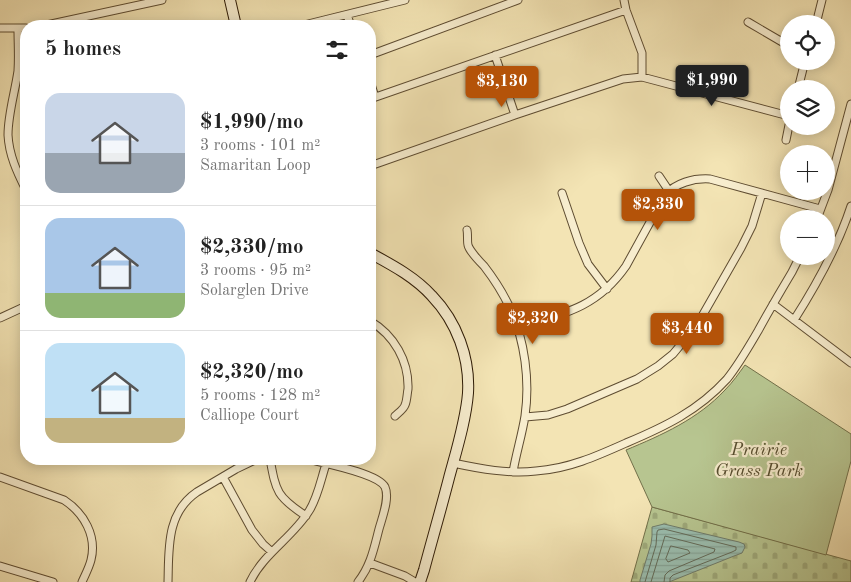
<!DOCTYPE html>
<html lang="en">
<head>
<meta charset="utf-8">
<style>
  body { margin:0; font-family:"Old Standard TT",serif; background:#f6f6f6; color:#222; height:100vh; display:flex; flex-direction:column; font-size:19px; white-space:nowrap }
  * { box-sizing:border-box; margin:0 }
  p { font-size:16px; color:#767676 }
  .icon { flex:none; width:28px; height:28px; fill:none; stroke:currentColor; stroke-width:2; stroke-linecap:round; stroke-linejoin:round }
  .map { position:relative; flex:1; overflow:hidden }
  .panel { position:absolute; left:20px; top:20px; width:356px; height:445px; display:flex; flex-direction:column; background:#fff; border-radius:20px; box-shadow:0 2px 12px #0003 }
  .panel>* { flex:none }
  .tools { position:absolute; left:780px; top:15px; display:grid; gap:10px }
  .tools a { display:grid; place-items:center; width:55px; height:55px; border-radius:50%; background:#fff; box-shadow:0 2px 12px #0003; font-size:25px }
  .price { position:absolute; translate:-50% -42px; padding:0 11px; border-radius:5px; background:#b45309; color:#fff; font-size:16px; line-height:32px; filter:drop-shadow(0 1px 2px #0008) }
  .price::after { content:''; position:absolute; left:50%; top:30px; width:15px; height:11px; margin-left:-8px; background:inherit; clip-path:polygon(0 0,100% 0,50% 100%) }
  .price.current { background:#222; color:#fff }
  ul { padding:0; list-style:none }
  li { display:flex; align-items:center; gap:15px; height:125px; padding:0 25px }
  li+li { border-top:1px solid #e0e0e0 }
  li span { display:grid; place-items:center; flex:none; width:140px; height:100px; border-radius:15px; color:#555 }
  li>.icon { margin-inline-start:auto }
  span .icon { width:60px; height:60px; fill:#fffc; stroke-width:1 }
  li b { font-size:21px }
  h2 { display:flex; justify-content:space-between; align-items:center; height:60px; padding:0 25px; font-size:21px }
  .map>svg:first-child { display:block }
  .cemetery { fill:url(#cemetery-stones); stroke:#72704a }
  .green { fill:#b7c590; stroke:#72704a }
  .water { fill:url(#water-rules); stroke:#6f7c6b }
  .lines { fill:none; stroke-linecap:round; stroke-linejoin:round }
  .shore { stroke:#646c5a; stroke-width:1 }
  .minor-casing { stroke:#5e4c31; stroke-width:9 }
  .secondary-casing { stroke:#2d1a05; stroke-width:12 }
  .minor { stroke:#f7edce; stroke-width:7 }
  .secondary { stroke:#f7edce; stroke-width:10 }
  .labels { text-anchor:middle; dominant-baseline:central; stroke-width:4.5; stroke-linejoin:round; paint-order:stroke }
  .park-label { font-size:18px; font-style:italic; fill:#564d2f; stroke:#f7edce }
</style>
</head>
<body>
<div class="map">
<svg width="851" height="582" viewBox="0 0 851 582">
  <defs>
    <pattern id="cemetery-stones" width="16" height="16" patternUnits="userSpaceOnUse" patternTransform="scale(1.25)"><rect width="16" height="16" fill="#b7c590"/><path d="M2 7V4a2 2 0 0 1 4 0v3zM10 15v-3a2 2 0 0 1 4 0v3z" fill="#9ea97b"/></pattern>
    <pattern id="water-rules" width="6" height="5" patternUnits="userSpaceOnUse" patternTransform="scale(1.25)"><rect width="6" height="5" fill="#9bbeaf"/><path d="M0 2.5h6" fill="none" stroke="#86a395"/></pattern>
  </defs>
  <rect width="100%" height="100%" fill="#f3e4b4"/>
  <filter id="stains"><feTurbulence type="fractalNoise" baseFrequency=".004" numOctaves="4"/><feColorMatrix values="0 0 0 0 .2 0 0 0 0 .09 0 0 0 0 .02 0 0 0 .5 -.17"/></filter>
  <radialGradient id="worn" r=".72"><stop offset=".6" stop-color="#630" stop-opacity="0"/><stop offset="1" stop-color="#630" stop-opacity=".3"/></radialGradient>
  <path class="cemetery" d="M652 507 851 561V582H631Z"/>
  <path class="green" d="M745 365 851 434V461L826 555 652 507 626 450C662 435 698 419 725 390 733 382 739 373 745 365Z"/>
  <path class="water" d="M664 524 739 542 744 544 745 547 742 553 734 556 669 582H640V580L651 544 652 536V527Z"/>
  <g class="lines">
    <path class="shore" d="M671 546 688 550 690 553 668 562 666 559Z
      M645 582 656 545 657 532 658 530 664 529 736 547V550L732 552 673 575 670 578V582
      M651 582 665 536 715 549 714 552 669 571 665 575 664 582"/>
    <defs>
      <path id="minor" d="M624 0 626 10 642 53V77
        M347 15 351 26
        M748 22 789 46
        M816 24 822 0
        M42 26 162 0
        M300 26 405 0
        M0 28H26
        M18 29C18 43 19 57 18 71 15 92 8 114 8 135 9 155 17 172 26 190
        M370 55 518 0
        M495 55 515 115
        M370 81 375 97
        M798 89 805 61
        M370 99 626 10
        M786 140 789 125
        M370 166 515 115 623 79 642 77 789 116
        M659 176 669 191
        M562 193 579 243 588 264 607 289
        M817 219 828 190 851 104
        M467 230C468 234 467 241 468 245 469 250 480 262 484 266 494 279 503 293 510 308 525 341 530 381 525 416 522 435 516 454 513 472
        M773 304 851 363
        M0 318 26 306
        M794 320C817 284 838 246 851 206
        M370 321C394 335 409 361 408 389 407 394 407 401 405 405 404 409 398 413 395 416
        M517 327C563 314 597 308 626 266L665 195C676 183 693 178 710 179L820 209
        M525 417 548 415 567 409 637 379 658 366 673 354 697 325 741 248 752 226 762 193
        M270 459C276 492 277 497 306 516
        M307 459C323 463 378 473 385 487 390 498 382 518 379 529 374 548 371 565 358 582
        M453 463C481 469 508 474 536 471 568 469 597 456 626 443 664 427 698 411 727 379 739 364 748 348 758 331 769 311 780 292 792 272L800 256
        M0 477 64 500C84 513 97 536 91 560 89 568 85 575 82 582
        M223 477 252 530 263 544 272 552
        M370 563 405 576 415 582
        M0 566 53 582
        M168 582C169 549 166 513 197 492L236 469 257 459
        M250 582C263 554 293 537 309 511 318 497 321 479 326 464"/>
      <path id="secondary" d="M230 0 236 26
        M370 253C392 265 415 277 432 296 457 322 470 358 468 393 466 420 456 452 449 478 441 509 432 540 424 570L420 582"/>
    </defs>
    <use href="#minor" class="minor-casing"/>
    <use href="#secondary" class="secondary-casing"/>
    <use href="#minor" class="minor"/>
    <use href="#secondary" class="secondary"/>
  </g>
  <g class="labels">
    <g class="park-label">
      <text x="759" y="450">Prairie<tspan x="759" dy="21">Grass Park</tspan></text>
    </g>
  </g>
  <rect width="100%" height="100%" filter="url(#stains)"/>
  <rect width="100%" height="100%" fill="url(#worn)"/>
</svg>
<div class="tools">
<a><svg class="icon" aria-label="locate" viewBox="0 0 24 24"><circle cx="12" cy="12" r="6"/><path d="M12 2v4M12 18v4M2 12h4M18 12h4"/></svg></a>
<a><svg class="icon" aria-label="layers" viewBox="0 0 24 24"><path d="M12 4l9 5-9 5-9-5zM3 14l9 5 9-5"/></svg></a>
<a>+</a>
<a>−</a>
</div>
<b class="price current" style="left:712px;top:107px">$1,990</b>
<b class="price" style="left:502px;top:108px">$3,130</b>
<b class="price" style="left:658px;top:231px">$2,330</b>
<b class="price" style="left:533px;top:345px">$2,320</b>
<b class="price" style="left:687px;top:355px">$3,440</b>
<section class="panel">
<h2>5 homes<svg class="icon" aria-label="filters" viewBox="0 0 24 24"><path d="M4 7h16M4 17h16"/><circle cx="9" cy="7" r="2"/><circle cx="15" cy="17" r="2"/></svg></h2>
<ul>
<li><span style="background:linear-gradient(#c9d6e8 60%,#9aa5b1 0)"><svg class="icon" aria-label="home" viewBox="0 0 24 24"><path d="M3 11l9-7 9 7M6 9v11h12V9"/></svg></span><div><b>$1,990/mo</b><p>3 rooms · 101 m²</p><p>Samaritan Loop</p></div></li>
<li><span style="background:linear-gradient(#a9c7e8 75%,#8fb573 0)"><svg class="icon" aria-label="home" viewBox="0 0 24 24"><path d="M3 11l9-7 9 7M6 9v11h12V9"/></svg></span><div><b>$2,330/mo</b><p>3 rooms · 95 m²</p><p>Solarglen Drive</p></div></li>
<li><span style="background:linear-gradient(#bfe0f5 75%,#c2b280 0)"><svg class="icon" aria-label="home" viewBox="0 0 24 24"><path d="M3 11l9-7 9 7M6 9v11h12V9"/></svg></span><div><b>$2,320/mo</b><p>5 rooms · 128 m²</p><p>Calliope Court</p></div></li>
</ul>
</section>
</div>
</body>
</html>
